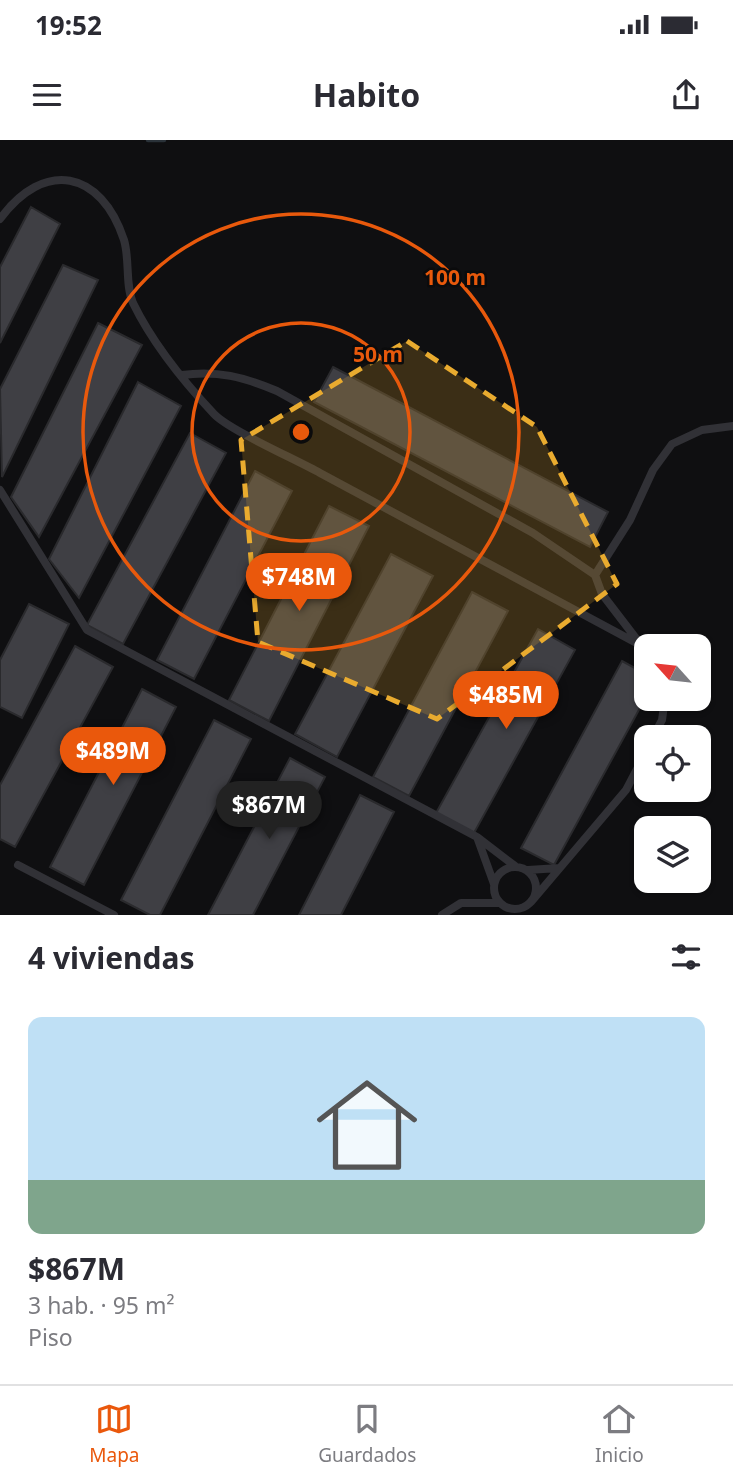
<!DOCTYPE html>
<html lang="es">
<head>
<meta charset="utf-8">
<style>
  body { margin:0; font-family:"Noto Sans",sans-serif; background:#f2f2f3; color:#2b2b33; height:100vh; display:flex; flex-direction:column; font-size:26px; white-space:nowrap }
  * { box-sizing:border-box; margin:0 }
  p { font-size:23px; color:#7c7c81 }
  .icon { flex:none; width:38px; height:38px; fill:none; stroke:currentColor; stroke-width:2; stroke-linecap:round; stroke-linejoin:round }
  .map { position:relative; height:775px; overflow:hidden }
  .panel { display:flex; flex-direction:column; background:#fff; flex:1 }
  .panel>* { flex:none }
  .needle { width:46px; rotate:297deg }
  .tools { position:absolute; left:634px; top:494px; display:grid; gap:14px }
  .tools a { display:grid; place-items:center; width:77px; height:77px; border-radius:14px; background:#fff; box-shadow:0 2px 5px #0004; font-size:35px }
  .price { position:absolute; translate:-50% -60px; padding:0 16px; border-radius:24px; background:#ea580c; color:#fff; font-size:23px; line-height:46px; filter:drop-shadow(0 2px 4px #0008) }
  .price::after { content:''; position:absolute; left:50%; top:42px; width:21px; height:16px; margin-left:-10px; background:inherit; clip-path:polygon(0 0,100% 0,50% 100%) }
  .price.on { background:#222; color:#fff }
  ul { padding:0; list-style:none }
  li { display:grid; align-content:center; gap:14px; height:371px; padding:0 28px }
  li+li { border-top:2px solid #e1e1e2 }
  li span { display:grid; place-items:center; height:217px; border-radius:14px; color:#555 }
  li>.icon { margin-inline-start:auto }
  span .icon { width:126px; height:126px; fill:#fffc; stroke-width:1 }
  li b { font-size:30px }
  h2 { display:flex; justify-content:space-between; align-items:center; height:84px; padding:0 28px; font-size:30px }
  .status { display:flex; justify-content:space-between; align-items:center; height:49px; padding:0 35px; background:#fff; direction:ltr }
  .status svg { height:19px; fill:currentColor }
  header { display:flex; justify-content:space-between; align-items:center; height:91px; padding:0 28px; background:#fff; font-size:32px; font-weight:700 }
  .menu { display:flex; justify-content:space-around; align-items:center; height:98px; border-top:2px solid #e1e1e2; background:#fff; font-size:19px; color:#7c7c81 }
  .menu a { display:grid; justify-items:center; gap:4px }
  .menu .on { color:#ea580c }
  .map>svg:first-child { display:block }
  .lines { fill:none; stroke-linecap:round; stroke-linejoin:round }
  .stream { stroke:#2a3239; stroke-width:4.5 }
  .building { fill:#3f3f44; stroke:#2a2a2d; stroke-width:2 }
  .service { stroke:#313136; stroke-width:8 }
  .marked { fill:#e9ab2f; fill-opacity:0.2; stroke:#e9ab2f; stroke-width:5; stroke-dasharray:14 9; stroke-linejoin:round }
  .ring { fill:none; stroke:#e8590c; stroke-width:3.5 }
  .centre { fill:#e8590c; stroke:#0b0b0c; stroke-width:3.5 }
  .ring-label { font-size:21px; text-anchor:middle; font-weight:bold; fill:#e8590c; stroke:#0b0b0c; stroke-width:5; stroke-linejoin:round; paint-order:stroke }
</style>
</head>
<body>
<div class="status"><b>19:52</b><svg viewBox="0 0 49 12"><path d="M0 12V9h3v3zM5 12V6h3v6zM10 12V3h3v9zM15 12V0h3v12zM26 1h20v11H26zM47 4h2v5h-2z"/></svg></div>
<header><svg class="icon" aria-label="menu" viewBox="0 0 24 24"><path d="M4 6h16M4 12h16M4 18h16"/></svg>Habito<svg class="icon" aria-label="share" viewBox="0 0 24 24"><path d="M12 15V3M7 8l5-5 5 5M5 13v7h14v-7"/></svg></header>
<div class="map">
<svg width="733" height="775" viewBox="0 0 733 775">
  <rect width="100%" height="100%" fill="#0f0f11"/>
  <g class="lines">
    <path class="stream" d="M148 0H164"/>
  </g>
  <path class="building" d="M31 67 60 84 0 203V127Z
    M63 125 98 140 2 337 0 249Z
    M98 183 142 205 39 397 11 357Z
    M333 227 608 372 590 407 314 262Z
    M138 242 181 266 79 458 49 419Z
    M190 293 226 313 123 504 87 485Z
    M255 331 292 351 194 539 157 520Z
    M329 366 369 386 269 581 229 560Z
    M391 414 433 436 337 617 295 594Z
    M472 452 508 471 409 656 373 637Z
    M29 464 69 484 22 578 0 567V520Z
    M538 489 575 510 474 693 436 673Z
    M75 506 113 527 15 707 0 699V645Z
    M622 521 646 534V557L554 725 521 708Z
    M142 549 176 567 84 745 50 727Z
    M214 580 251 599 160 775H150L121 760Z
    M290 618 325 637 253 775H208Z
    M360 655 394 672 341 775H299Z"/>
  <g class="lines">
    <path class="service" d="M0 79C44 19 101 30 124 100 130 120 125 145 133 163 152 202 184 242 214 274 229 290 297 320 320 333 427 391 535 448 642 506L646 512
      M182 235C217 230 244 237 277 251L533 393 595 435
      M0 350 87 490 477 697 515 726
      M638 501 602 454 595 435 630 380 653 330 672 304 702 290 733 286
      M653 597 662 580 665 558
      M477 697 494 744
      M18 725 114 775
      M494 748a21 21 0 1 1 42 0a21 21 0 1 1-42 0Z
      M528 730 559 728
      M531 762 626 650 646 612
      M442 775 461 763H500"/>
  </g>
  <path class="marked" d="M407 201 537 287 617 444 437 579 258 502 241 300Z"/>
  <g class="ring">
    <circle cx="301" cy="292" r="109"/>
    <circle cx="301" cy="292" r="218"/>
  </g>
  <circle cx="301" cy="292" r="10" class="centre"/>
  <g class="ring-label">
    <text x="455" y="145">100 m</text>
    <text x="378" y="222">50 m</text>
  </g>
</svg>
<div class="tools">
<a><svg class="needle" viewBox="-14 -14 28 28"><path d="M0-13l5 13h-10z" fill="#e53935"/><path d="M0 13l5-13h-10z" fill="#7c7c81"/></svg></a>
<a><svg class="icon" aria-label="locate" viewBox="0 0 24 24"><circle cx="12" cy="12" r="6"/><path d="M12 2v4M12 18v4M2 12h4M18 12h4"/></svg></a>
<a><svg class="icon" aria-label="layers" viewBox="0 0 24 24"><path d="M12 4l9 5-9 5-9-5zM3 14l9 5 9-5"/></svg></a>
</div>
<b class="price" style="left:299px;top:473px">$748M</b>
<b class="price" style="left:506px;top:591px">$485M</b>
<b class="price" style="left:113px;top:647px">$489M</b>
<b class="price on" style="left:269px;top:701px">$867M</b>
</div>
<section class="panel">
<h2>4 viviendas<svg class="icon" aria-label="filters" viewBox="0 0 24 24"><path d="M4 7h16M4 17h16"/><circle cx="9" cy="7" r="2"/><circle cx="15" cy="17" r="2"/></svg></h2>
<ul>
<li><span style="background:linear-gradient(#bfe0f5 75%,#7fa58c 0)"><svg class="icon" aria-label="home" viewBox="0 0 24 24"><path d="M3 11l9-7 9 7M6 9v11h12V9"/></svg></span><div><b>$867M</b><p>3 hab. · 95 m²</p><p>Piso</p></div></li>
</ul>
</section>
<nav class="menu">
<a class="on"><svg class="icon" aria-label="map" viewBox="0 0 24 24"><path d="M3 6l6-2 6 2 6-2v14l-6 2-6-2-6 2zM9 4v14M15 6v14"/></svg>Mapa</a>
<a><svg class="icon" aria-label="saved" viewBox="0 0 24 24"><path d="M7 4h10v16l-5-4-5 4z"/></svg>Guardados</a>
<a><svg class="icon" aria-label="home" viewBox="0 0 24 24"><path d="M3 11l9-7 9 7M6 9v11h12V9"/></svg>Inicio</a>
</nav>
</body>
</html>
